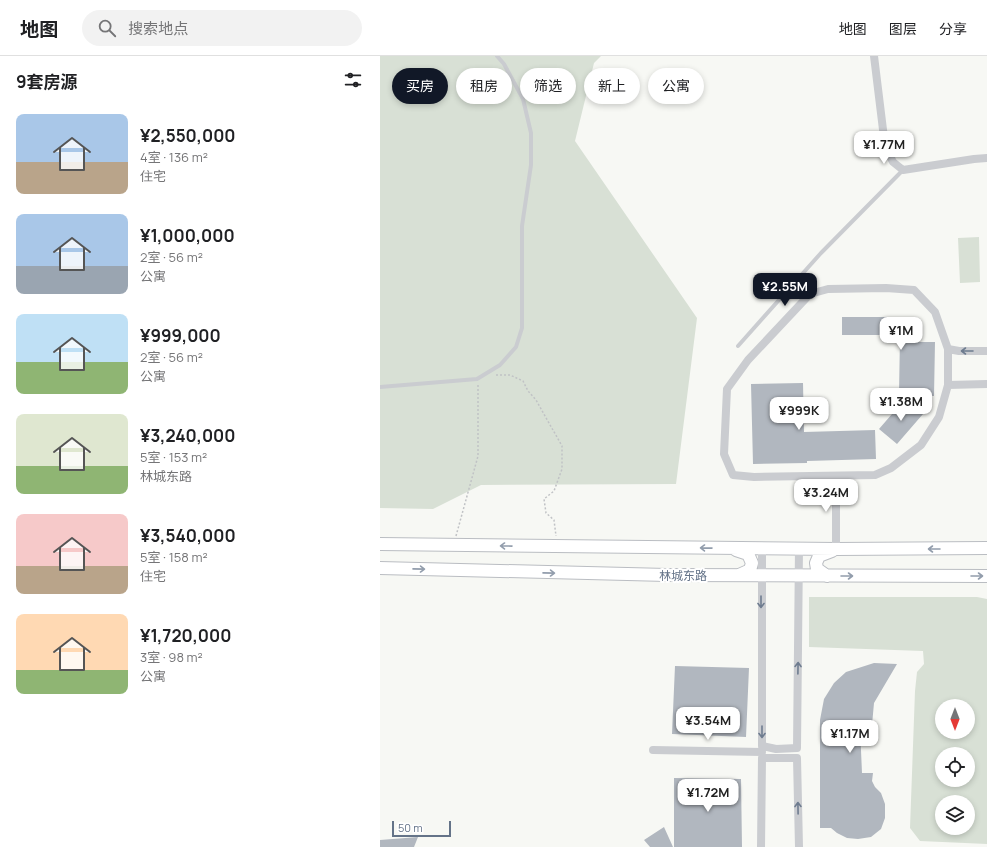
<!DOCTYPE html>
<html lang="zh">
<head>
<meta charset="utf-8">
<style>
  body { margin:0; font-family:Manrope,"Noto Sans SC",sans-serif; background:#f2f2f2; color:#202124; height:100vh; display:flex; flex-direction:column; font-size:15px; white-space:nowrap }
  * { box-sizing:border-box; margin:0 }
  p { font-size:13px; color:#757577 }
  .icon { flex:none; width:22px; height:22px; fill:none; stroke:currentColor; stroke-width:2; stroke-linecap:round; stroke-linejoin:round }
  .map { position:relative; flex:1; overflow:hidden }
  .details { display:flex; flex-direction:column; background:#fff; width:380px }
  .details>* { flex:none }
  .top-card { position:absolute; left:12px; top:12px; width:380px; height:36px; display:flex; gap:8px }
  .needle { width:26px; rotate:180deg }
  .buttons { position:absolute; left:555px; top:643px; display:grid; gap:8px }
  .buttons a { display:grid; place-items:center; width:40px; height:40px; border-radius:50%; background:#fff; box-shadow:0 2px 6px #0003; font-size:20px }
  .scale { position:absolute; left:12px; bottom:10px; width:59px; box-sizing:border-box; padding-left:4px; border:2px solid #647388; border-top:0; font-size:11px; line-height:14px; white-space:nowrap; color:#647388; -webkit-text-stroke:3px #fff; paint-order:stroke }
  .price { position:absolute; translate:-50% -34px; padding:0 9px; border-radius:8px; background:#fff; color:#222; font-size:13px; line-height:26px; filter:drop-shadow(0 1px 2px #0008) }
  .price::after { content:''; position:absolute; left:50%; top:24px; width:12px; height:9px; margin-left:-6px; background:inherit; clip-path:polygon(0 0,100% 0,50% 100%) }
  .price.on { background:#111827; color:#fff }
  ul { padding:0; list-style:none }
  li { display:flex; align-items:center; gap:12px; height:100px; padding:0 16px }
  li span { display:grid; place-items:center; flex:none; width:112px; height:80px; border-radius:8px; color:#555 }
  li>.icon { margin-inline-start:auto }
  span .icon { width:48px; height:48px; fill:#fffc; stroke-width:1 }
  li b { font-size:17px }
  h2 { display:flex; justify-content:space-between; align-items:center; height:48px; padding:0 16px; font-size:17px }
  .chip { padding:0 14px; border-radius:18px; background:#fff; box-shadow:0 2px 6px #0003; font-size:14px; line-height:36px }
  .chip.on { background:#111827; color:#fff }
  header { display:flex; align-items:center; gap:24px; box-sizing:border-box; height:56px; padding:0 20px; background:#fff; border-bottom:1px solid #e0e0e0 }
  header strong { font-size:19px }
  nav { display:flex; gap:22px; margin-inline-start:auto; font-size:14px }
  .search { width:280px; height:36px; background:#f2f2f2; display:flex; align-items:center; gap:10px; box-sizing:border-box; padding:0 14px; border-radius:22px; color:#757577; font-size:15px }
  main { display:flex; flex:1; min-height:0 }
  .map>svg:first-child { display:block }
  .green { fill:#d8e0d5; fill-rule:evenodd }
  .building { fill:#b1b7bf }
  .lines { fill:none; stroke-linecap:round; stroke-linejoin:round }
  .primary-casing { stroke:#babdc2; stroke-width:14 }
  .path { stroke:#c0c2c5; stroke-width:1.5; stroke-dasharray:2 2; stroke-linecap:butt }
  .service { stroke:#caccd0; stroke-width:4 }
  .minor { stroke:#caccd0; stroke-width:8 }
  .primary { stroke:#fff; stroke-width:12 }
  .oneway { stroke:#6e7c8f }
  .oneway2 { stroke:#929dac }
  .labels { text-anchor:middle; dominant-baseline:central; stroke-width:4; stroke-linejoin:round; paint-order:stroke }
  .street-label { font-size:12px; fill:#647388; stroke:#fff }
</style>
</head>
<body>
<header>
<strong>地图</strong>
<div class="search"><svg class="icon" aria-label="search" viewBox="0 0 24 24"><circle cx="10" cy="10" r="6"/><path d="M15 15l6 6"/></svg>搜索地点</div>
<nav><a>地图</a><a>图层</a><a>分享</a></nav>
</header>
<main>
<section class="details">
<h2>9套房源<svg class="icon" aria-label="filters" viewBox="0 0 24 24"><path d="M4 7h16M4 17h16"/><circle cx="9" cy="7" r="2"/><circle cx="15" cy="17" r="2"/></svg></h2>
<ul>
<li><span style="background:linear-gradient(#a9c7e8 60%,#b9a48a 0)"><svg class="icon" aria-label="home" viewBox="0 0 24 24"><path d="M3 11l9-7 9 7M6 9v11h12V9"/></svg></span><div><b>¥2,550,000</b><p>4室 · 136 m²</p><p>住宅</p></div></li>
<li><span style="background:linear-gradient(#a9c7e8 65%,#9aa5b1 0)"><svg class="icon" aria-label="home" viewBox="0 0 24 24"><path d="M3 11l9-7 9 7M6 9v11h12V9"/></svg></span><div><b>¥1,000,000</b><p>2室 · 56 m²</p><p>公寓</p></div></li>
<li><span style="background:linear-gradient(#bfe0f5 60%,#8fb573 0)"><svg class="icon" aria-label="home" viewBox="0 0 24 24"><path d="M3 11l9-7 9 7M6 9v11h12V9"/></svg></span><div><b>¥999,000</b><p>2室 · 56 m²</p><p>公寓</p></div></li>
<li><span style="background:linear-gradient(#dfe7d0 65%,#8fb573 0)"><svg class="icon" aria-label="home" viewBox="0 0 24 24"><path d="M3 11l9-7 9 7M6 9v11h12V9"/></svg></span><div><b>¥3,240,000</b><p>5室 · 153 m²</p><p>林城东路</p></div></li>
<li><span style="background:linear-gradient(#f6c9c9 65%,#b9a48a 0)"><svg class="icon" aria-label="home" viewBox="0 0 24 24"><path d="M3 11l9-7 9 7M6 9v11h12V9"/></svg></span><div><b>¥3,540,000</b><p>5室 · 158 m²</p><p>住宅</p></div></li>
<li><span style="background:linear-gradient(#ffd9b3 70%,#8fb573 0)"><svg class="icon" aria-label="home" viewBox="0 0 24 24"><path d="M3 11l9-7 9 7M6 9v11h12V9"/></svg></span><div><b>¥1,720,000</b><p>3室 · 98 m²</p><p>公寓</p></div></li>
</ul>
</section>
<div class="map">
<svg width="607" height="791" viewBox="0 0 607 791">
  <rect width="100%" height="100%" fill="#f7f8f4"/>
  <path class="green" d="M0 0H221L214 7 195 85 317 262 296 428 101 429 53 453 0 452Z
    M599 181 600 226 580 227 578 182Z
    M429 541H597L607 543V788L540 785 530 772 535 635 537 616 544 608 543 595 429 591ZM562 650H588V676H562ZM562 698H588V724H562ZM562 746H588V772H562Z"/>
  <path class="building" d="M462 261H531V286H555L554 340 519 339 520 279H462Z
    M423 327 424 376 495 374 496 403 427 405V407L373 408 371 328Z
    M525 343 543 358 517 388 499 373Z
    M494 607 517 608 494 647 492 669 480 671 482 717H493L492 725 495 731 501 737 505 748V762L501 773 491 781 478 783 467 782 457 777 451 772H440V664L444 643 454 627 466 616Z
    M295 610 369 612 366 681 292 678Z
    M294 722 361 723 362 791H294Z
    M284 771 293 791H270L264 784Z
    M38 781 34 791H0V784Z"/>
  <g class="lines">
    <defs>
      <path id="primary" d="M0 488 456 493 607 492
        M356 494 368 498 372 507 370 514 359 519
        M0 512 287 519 607 520
        M447 520 437 513 436 507 439 500 452 495"/>
    </defs>
    <use href="#primary" class="primary-casing"/>
    <path class="path" d="M116 319H130L143 325 148 335 156 344 182 390V413L174 435 164 443 166 457 174 464 176 480
      M76 480 98 400V329"/>
    <path class="service" d="M358 290 441 197 523 114
      M0 331 97 323 120 309 136 291 142 272V170L151 109V77L143 43 124 8 117 0"/>
    <path class="minor" d="M494 0 505 90 513 106 523 114 594 103 607 102
      M506 232 534 234 555 256 568 293V329L559 361 541 389 511 412 495 419 374 421 353 419 344 398 347 333 368 304 430 238 448 233Z
      M568 293 579 295H607
      M568 329 607 328
      M456 420V493
      M382 493V690L396 693 417 692 419 492
      M273 694 382 696
      M381 791 382 702H417L419 791"/>
    <use href="#primary" class="primary"/>
  </g>
  <defs><path id="oneway-shaft" d="M-6 0H5M1.5-3L5.5 0L1.5 3" fill="none" stroke-width="1.6" stroke-linecap="round" stroke-linejoin="round"/></defs>
  <g class="oneway">
    <use href="#oneway-shaft" transform="translate(587 295) rotate(180)"/>
    <use href="#oneway-shaft" transform="translate(381 546) rotate(90)"/>
    <use href="#oneway-shaft" transform="translate(418 612) rotate(-89)"/>
    <use href="#oneway-shaft" transform="translate(382 676) rotate(90)"/>
    <use href="#oneway-shaft" transform="translate(418 752) rotate(-91)"/>
  </g>
  <g class="oneway2">
    <use href="#oneway-shaft" transform="translate(126 490) rotate(-179)"/>
    <use href="#oneway-shaft" transform="translate(326 492) rotate(-179)"/>
    <use href="#oneway-shaft" transform="translate(554 493) rotate(180)"/>
    <use href="#oneway-shaft" transform="translate(39 513) rotate(1)"/>
    <use href="#oneway-shaft" transform="translate(169 517) rotate(1)"/>
    <use href="#oneway-shaft" transform="translate(467 520)"/>
    <use href="#oneway-shaft" transform="translate(597 520)"/>
  </g>
  <g class="labels">
    <g class="street-label">
      <text x="303" y="519">林城东路</text>
    </g>
  </g>
</svg>
<div class="buttons">
<a><svg class="needle" viewBox="-14 -14 28 28"><path d="M0-13l5 13h-10z" fill="#e53935"/><path d="M0 13l5-13h-10z" fill="#757577"/></svg></a>
<a><svg class="icon" aria-label="locate" viewBox="0 0 24 24"><circle cx="12" cy="12" r="6"/><path d="M12 2v4M12 18v4M2 12h4M18 12h4"/></svg></a>
<a><svg class="icon" aria-label="layers" viewBox="0 0 24 24"><path d="M12 4l9 5-9 5-9-5zM3 14l9 5 9-5"/></svg></a>
</div>
<div class="scale">50 m</div>
<b class="price" style="left:504px;top:109px">¥1.77M</b>
<b class="price on" style="left:405px;top:251px">¥2.55M</b>
<b class="price" style="left:521px;top:295px">¥1M</b>
<b class="price" style="left:521px;top:366px">¥1.38M</b>
<b class="price" style="left:419px;top:375px">¥999K</b>
<b class="price" style="left:446px;top:457px">¥3.24M</b>
<b class="price" style="left:328px;top:685px">¥3.54M</b>
<b class="price" style="left:470px;top:698px">¥1.17M</b>
<b class="price" style="left:328px;top:757px">¥1.72M</b>
<div class="top-card">
<a class="chip on">买房</a>
<a class="chip">租房</a>
<a class="chip">筛选</a>
<a class="chip">新上</a>
<a class="chip">公寓</a>
</div>
</div>
</main>
</body>
</html>
